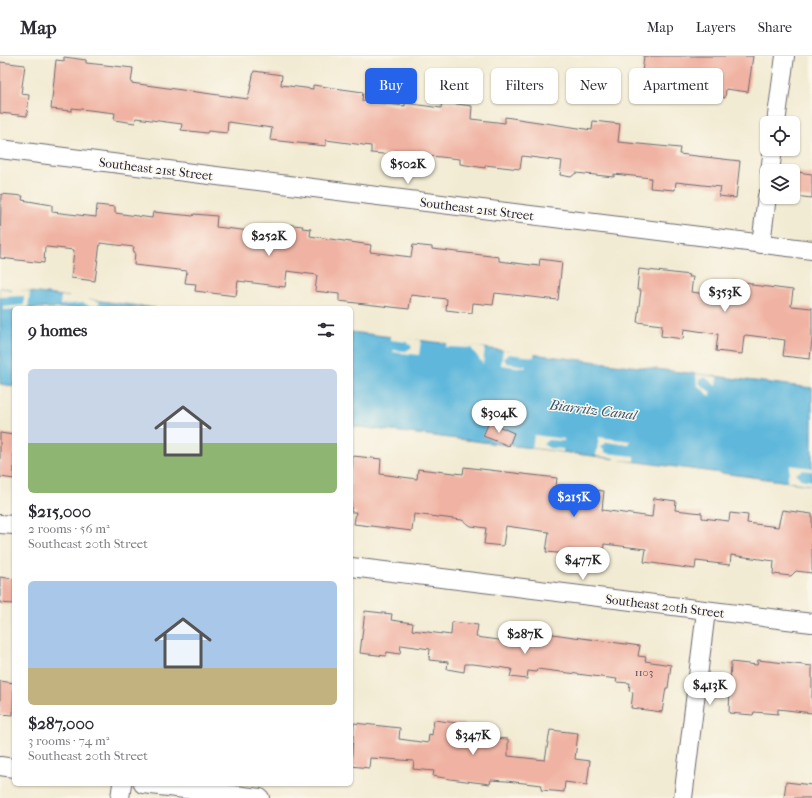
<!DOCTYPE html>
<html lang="en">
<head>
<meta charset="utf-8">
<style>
  body { margin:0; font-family:"IM FELL French Canon",serif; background:#f7f7f7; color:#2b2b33; height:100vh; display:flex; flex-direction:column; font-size:15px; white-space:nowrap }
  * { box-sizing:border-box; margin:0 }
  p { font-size:13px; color:#7c7c81 }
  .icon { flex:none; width:22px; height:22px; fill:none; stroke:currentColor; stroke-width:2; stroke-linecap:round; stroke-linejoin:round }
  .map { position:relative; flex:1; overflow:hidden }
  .details { position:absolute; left:12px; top:250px; width:341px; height:480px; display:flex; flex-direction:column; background:#fff; border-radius:6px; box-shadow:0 1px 3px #0004 }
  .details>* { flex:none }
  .top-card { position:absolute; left:365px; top:12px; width:380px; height:36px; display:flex; gap:8px }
  .tools { position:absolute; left:760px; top:60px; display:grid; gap:8px }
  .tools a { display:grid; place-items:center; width:40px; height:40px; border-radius:6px; background:#fff; box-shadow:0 1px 3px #0004; font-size:20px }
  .price { position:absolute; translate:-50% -34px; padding:0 9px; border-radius:14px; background:#fff; color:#222; font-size:13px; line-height:26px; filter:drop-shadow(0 1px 2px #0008) }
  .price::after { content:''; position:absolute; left:50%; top:24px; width:12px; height:9px; margin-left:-6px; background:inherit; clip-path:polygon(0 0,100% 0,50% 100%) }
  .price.active { background:#2563eb; color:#fff }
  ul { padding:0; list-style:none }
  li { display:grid; align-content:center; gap:8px; height:212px; padding:0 16px }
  li span { display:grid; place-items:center; height:124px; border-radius:6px; color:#555 }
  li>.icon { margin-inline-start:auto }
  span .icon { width:72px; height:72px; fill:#fffc; stroke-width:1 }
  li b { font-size:17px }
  h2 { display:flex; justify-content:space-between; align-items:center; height:48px; padding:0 16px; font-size:17px }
  .tag { padding:0 14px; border-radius:6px; background:#fff; box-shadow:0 1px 3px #0004; font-size:14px; line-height:36px }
  .tag.active { background:#2563eb; color:#fff }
  header { display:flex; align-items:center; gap:24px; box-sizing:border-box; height:56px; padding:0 20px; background:#fff; border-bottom:1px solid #e1e1e2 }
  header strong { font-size:19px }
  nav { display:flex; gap:22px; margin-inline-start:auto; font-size:14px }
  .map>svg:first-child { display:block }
  .water { fill:#5eb8db; stroke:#406d8b }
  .pier { fill:#f2ebd3 }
  .building { fill:#f0b2a2 }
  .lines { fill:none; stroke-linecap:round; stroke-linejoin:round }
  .minor-casing { stroke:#6b6870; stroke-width:20 }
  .minor { stroke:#fff; stroke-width:18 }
  .labels { text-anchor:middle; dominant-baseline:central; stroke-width:3; stroke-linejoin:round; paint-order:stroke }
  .number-label { font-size:11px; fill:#564655 }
  .street-label { font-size:13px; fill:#22223b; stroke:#fbf7ec }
  .water-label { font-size:14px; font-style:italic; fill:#375673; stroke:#fbf7ec }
</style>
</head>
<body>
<header>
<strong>Map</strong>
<nav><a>Map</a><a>Layers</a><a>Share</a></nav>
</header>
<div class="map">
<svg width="812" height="742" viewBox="0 0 812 742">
  <rect width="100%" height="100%" fill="#fbf7ec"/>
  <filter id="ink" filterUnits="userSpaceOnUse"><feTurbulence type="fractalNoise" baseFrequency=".025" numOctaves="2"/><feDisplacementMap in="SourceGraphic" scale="8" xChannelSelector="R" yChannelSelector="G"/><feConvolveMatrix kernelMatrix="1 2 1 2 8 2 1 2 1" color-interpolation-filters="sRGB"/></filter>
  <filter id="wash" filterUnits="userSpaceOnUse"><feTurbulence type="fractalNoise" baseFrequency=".012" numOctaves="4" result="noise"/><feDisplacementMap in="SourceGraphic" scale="16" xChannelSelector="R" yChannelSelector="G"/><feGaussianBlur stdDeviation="0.9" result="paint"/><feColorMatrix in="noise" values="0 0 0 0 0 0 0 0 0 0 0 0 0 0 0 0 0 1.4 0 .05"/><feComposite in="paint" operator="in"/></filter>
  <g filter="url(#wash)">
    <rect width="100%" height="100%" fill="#f2ebd3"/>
    <path class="water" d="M0 232 155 252H14V330L0 328Z
      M351 276 812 332V429L532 392 351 370Z"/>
    <path class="pier" d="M0 232 12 234V232L30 236 28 252 3 254V251L24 249V240L0 241Z
      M70 239 88 241V243L99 245 98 252H93L84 247 60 249 61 240 69 241Z
      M390 279 421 284 419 299 393 296 394 294 406 295 412 291 407 286 390 284Z
      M447 286 485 292 483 308 471 292 446 291Z
      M503 294 534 296V301L508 298 504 303 507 307 526 310 525 312 501 309Z
      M696 318 717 321 716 330 705 321 699 323 700 328 712 337 710 340 697 329Z
      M534 379 564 383V385L548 384 543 388 549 392 563 393V396L532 392Z
      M599 381 630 385 629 389 607 386 601 391 606 397 634 400V405L614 404V402L596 400Z
      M790 409 812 412V415L802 414 796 418 801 423 812 425V429L787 425Z"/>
    <g id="blocks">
      <path class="building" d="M644 0H753L748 36 726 33 725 42 702 39 704 20 671 16 670 28 641 25Z
        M64 1 86 4V7L133 12 131 27 248 43 254 15 282 19 281 29 313 33V29L363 36 362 45 405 50V47L441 52 442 46 472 50 471 63 505 67V61L592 74 593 65 620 68 618 86 680 92 679 98 740 105 736 142 719 140 721 131 676 126 675 134 650 132 651 122 614 118V121L576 117 571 121 560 119 562 105 522 100 520 113 485 109V112L460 108V103L421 99V101L371 97V90L326 84V90L270 84 272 72 228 66 227 77 208 75 207 77 181 74 182 68 136 62 135 67 114 64 115 57 72 52V55L51 53 56 4 64 5Z
        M0 6 25 9 21 38 29 39 27 60 0 57Z
        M797 116 812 118V142L794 140Z
        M1 138 23 140 22 144 52 149V156L96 161 97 149 115 151V157L152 162 153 156 193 160 194 158 217 160 216 171 250 175 258 170 282 173 283 168 303 170 302 172 311 173 310 180 371 189 370 196 411 201 413 189 432 191V193L499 201V205L539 210 540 203 562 206 558 244 495 237 493 249 473 247 472 257 446 254 447 243 411 239 409 253 339 245V238L315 235 317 219 287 215 285 231 238 225 236 240 195 235 196 228 185 227 187 215 134 209 135 196 133 195 134 191 100 187 95 225 71 222 74 194 47 191H45L44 207 0 202Z
        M639 213 690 219 689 221H693L691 236 730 241 732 225 752 227V229L793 234 791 250 812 252V283L810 303 783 300 785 284 746 279 744 280 742 298 716 295 718 278 684 273 683 283 661 280 662 269 637 266 641 234H637Z
        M489 366 514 377 509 390 483 380Z
        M0 377 14 379V423L0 421Z
        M353 400 381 403 380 418 417 423 418 413 463 418 464 411 557 422 556 430 604 435 602 454 652 461 654 442 676 445 675 454 702 457V462L729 465 730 457 748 459 747 467 778 471 782 454 812 458V517L796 515 791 520 773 518 774 505 731 499 730 509 696 505 695 513 673 510 644 506 646 493 604 488 603 498 568 494V498L546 496 549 476 506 470 503 490 484 488 486 472 471 470 462 464 414 458 412 475 354 468 356 456H351V418Z
        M0 521 14 523V548L0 547Z
        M365 555 392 558 391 564 413 567 412 574 451 579 452 566 478 569 476 581 514 586 516 573 640 590 638 600 646 601 645 605 671 609 668 632H666L662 656 631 652 633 636 629 635 630 627 616 626 617 623 537 613 536 616 528 615 527 623 510 621 512 613 473 608H465L464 616 447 613 448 606 429 604 430 593 401 589 400 598 387 596 386 600 360 597Z
        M758 604 812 610V657L778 653V658L754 656 753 659 729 657 731 606 757 609Z
        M0 625 14 627 13 659 0 658Z
        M434 664 465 668 462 687 491 690 492 682 508 683V700L545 704 550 674 578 677 575 703 590 705 587 729 565 726 564 736 541 734 542 729 506 725 491 724 490 728 450 723 433 720 434 715 413 713 414 705 387 703 370 702 369 712 351 710 354 667 400 672 399 683 428 687 429 678 432 679Z
        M786 726 812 729V742H784Z"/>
    </g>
  </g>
  <g filter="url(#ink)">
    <use href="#blocks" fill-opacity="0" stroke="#6b6870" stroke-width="1"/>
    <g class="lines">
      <defs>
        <path id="minor" d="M776 67 785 0
          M0 93 812 194
          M770 115 773 93
          M761 188 767 140
          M0 468 14 469
          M351 511 812 567
          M0 710 14 712
          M143 728 260 742
          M120 742 122 728
          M683 742 706 555"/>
      </defs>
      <use href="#minor" class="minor-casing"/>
      <use href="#minor" class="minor"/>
    </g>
  </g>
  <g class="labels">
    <g class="number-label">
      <text x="644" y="616">1103</text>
    </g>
    <g class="street-label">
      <text transform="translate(156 113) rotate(7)">Southeast 21st Street</text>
      <text transform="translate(477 153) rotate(7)">Southeast 21st Street</text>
      <text transform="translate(665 550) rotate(7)">Southeast 20th Street</text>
    </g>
    <g class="water-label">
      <text transform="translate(593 354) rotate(7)">Biarritz Canal</text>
    </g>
  </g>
</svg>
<div class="tools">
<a><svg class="icon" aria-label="locate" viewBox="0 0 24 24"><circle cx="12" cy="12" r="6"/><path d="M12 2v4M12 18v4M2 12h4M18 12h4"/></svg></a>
<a><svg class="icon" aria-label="layers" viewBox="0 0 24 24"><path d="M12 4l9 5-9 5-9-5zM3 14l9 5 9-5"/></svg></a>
</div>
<b class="price" style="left:408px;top:129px">$502K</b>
<b class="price" style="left:269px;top:201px">$252K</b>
<b class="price" style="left:725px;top:257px">$353K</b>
<b class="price" style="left:499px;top:378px">$304K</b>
<b class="price active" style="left:574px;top:462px">$215K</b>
<b class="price" style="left:583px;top:525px">$477K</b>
<b class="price" style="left:525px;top:599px">$287K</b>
<b class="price" style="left:710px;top:650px">$413K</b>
<b class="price" style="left:473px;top:700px">$347K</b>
<div class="top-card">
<a class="tag active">Buy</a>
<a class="tag">Rent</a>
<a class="tag">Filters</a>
<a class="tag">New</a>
<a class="tag">Apartment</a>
</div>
<section class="details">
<h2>9 homes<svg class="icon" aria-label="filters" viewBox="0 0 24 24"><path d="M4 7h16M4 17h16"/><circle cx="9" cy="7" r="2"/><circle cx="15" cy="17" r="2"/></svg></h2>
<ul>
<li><span style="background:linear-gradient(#c9d6e8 60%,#8fb573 0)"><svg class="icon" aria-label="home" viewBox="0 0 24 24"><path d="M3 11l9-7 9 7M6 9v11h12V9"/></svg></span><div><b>$215,000</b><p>2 rooms · 56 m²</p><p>Southeast 20th Street</p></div></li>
<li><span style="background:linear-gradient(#a9c7e8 70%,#c2b280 0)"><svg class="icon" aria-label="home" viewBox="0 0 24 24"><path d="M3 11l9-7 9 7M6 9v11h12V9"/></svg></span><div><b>$287,000</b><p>3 rooms · 74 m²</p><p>Southeast 20th Street</p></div></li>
</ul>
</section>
</div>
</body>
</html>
